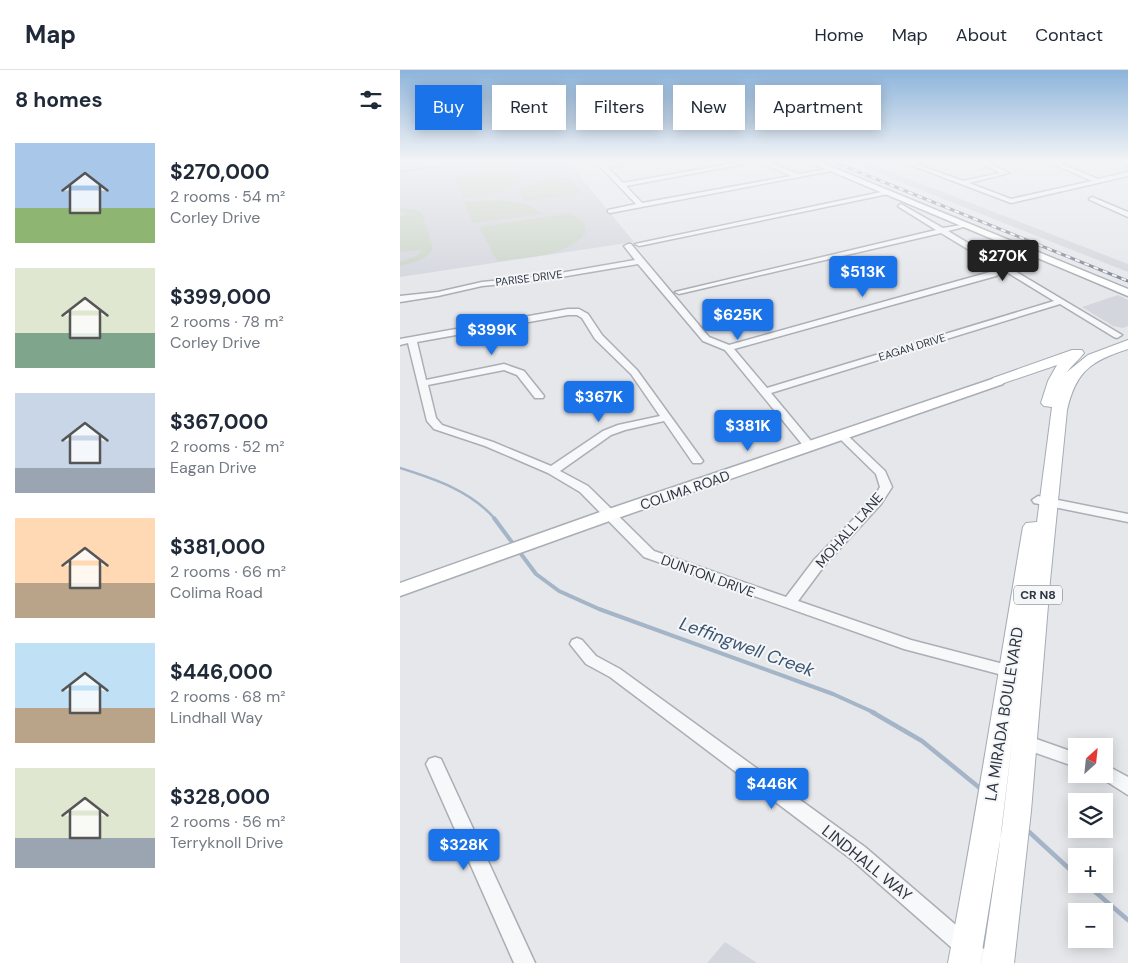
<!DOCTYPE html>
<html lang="en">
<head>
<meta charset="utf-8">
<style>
  body { margin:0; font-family:"DM Sans",sans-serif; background:#f6f6f7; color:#1f2937; height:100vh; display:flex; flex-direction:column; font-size:19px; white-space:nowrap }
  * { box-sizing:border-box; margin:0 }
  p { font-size:16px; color:#747a83 }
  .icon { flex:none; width:28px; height:28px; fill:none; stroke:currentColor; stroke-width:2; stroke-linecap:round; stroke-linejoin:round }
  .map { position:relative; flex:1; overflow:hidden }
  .drawer { display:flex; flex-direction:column; background:#fff; width:400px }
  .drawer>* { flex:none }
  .banner { position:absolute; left:15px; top:15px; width:475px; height:45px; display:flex; gap:10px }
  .needle { width:32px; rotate:27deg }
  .fabs { position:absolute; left:668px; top:668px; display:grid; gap:10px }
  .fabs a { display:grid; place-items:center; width:45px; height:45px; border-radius:0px; background:#fff; box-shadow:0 2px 12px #0003; font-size:25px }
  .price { position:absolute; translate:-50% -42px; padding:0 11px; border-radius:5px; background:#1a73e8; color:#fff; font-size:16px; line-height:32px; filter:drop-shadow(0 1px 2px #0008) }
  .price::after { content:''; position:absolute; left:50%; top:30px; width:15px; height:11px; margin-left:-8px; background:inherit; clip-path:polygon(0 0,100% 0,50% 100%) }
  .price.active { background:#222; color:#fff }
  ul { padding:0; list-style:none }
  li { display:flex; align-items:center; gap:15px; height:125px; padding:0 15px }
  li span { display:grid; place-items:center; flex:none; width:140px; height:100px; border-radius:0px; color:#555 }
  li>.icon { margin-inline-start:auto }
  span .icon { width:60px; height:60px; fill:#fffc; stroke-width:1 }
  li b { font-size:21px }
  h2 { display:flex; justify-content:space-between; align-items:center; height:60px; padding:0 15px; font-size:21px }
  .tag { padding:0 18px; border-radius:0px; background:#fff; box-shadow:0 2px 12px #0003; font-size:18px; line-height:45px }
  .tag.active { background:#1a73e8; color:#fff }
  header { display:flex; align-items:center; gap:30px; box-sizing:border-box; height:70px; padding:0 25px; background:#fff; border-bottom:1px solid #e0e1e3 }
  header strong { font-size:24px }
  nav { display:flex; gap:28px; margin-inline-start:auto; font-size:18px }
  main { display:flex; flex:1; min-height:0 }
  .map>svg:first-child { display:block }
  .built { fill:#d3d6dd }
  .green { fill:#cad4c7 }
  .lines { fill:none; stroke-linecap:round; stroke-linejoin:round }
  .stream-far3 { stroke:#a4b5c7; stroke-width:2 }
  .stream-far2 { stroke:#a4b5c7; stroke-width:2.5 }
  .stream-far1 { stroke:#a4b5c7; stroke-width:4 }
  .stream { stroke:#a4b5c7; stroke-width:4.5 }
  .minor-casing { stroke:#aaaeb5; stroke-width:3 }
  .secondary-casing { stroke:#aaaeb5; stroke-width:3 }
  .primary-casing { stroke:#a5acb5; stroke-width:2 }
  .minor { fill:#f7f8fa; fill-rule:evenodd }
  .secondary { fill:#fff; fill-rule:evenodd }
  .primary { fill:#fff; fill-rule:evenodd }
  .rail-casing { stroke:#808793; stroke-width:3 }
  .rail { stroke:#f4f6f8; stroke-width:2; stroke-dasharray:5; stroke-linecap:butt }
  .labels { text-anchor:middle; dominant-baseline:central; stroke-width:4; stroke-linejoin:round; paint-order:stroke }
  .far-street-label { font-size:11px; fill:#2e3542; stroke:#f4f6f8 }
  .shield { fill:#f4f6f8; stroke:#696f79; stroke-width:1 }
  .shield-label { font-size:12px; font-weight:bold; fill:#2e3542 }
  .street-label { font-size:14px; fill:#2e3542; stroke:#f4f6f8 }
  .near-street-label { font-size:16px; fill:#2e3542; stroke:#f4f6f8 }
  .near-water-label { font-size:18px; font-style:italic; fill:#3c5472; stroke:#f4f6f8 }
</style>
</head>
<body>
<header>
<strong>Map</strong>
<nav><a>Home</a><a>Map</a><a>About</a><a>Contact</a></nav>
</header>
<main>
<section class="drawer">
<h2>8 homes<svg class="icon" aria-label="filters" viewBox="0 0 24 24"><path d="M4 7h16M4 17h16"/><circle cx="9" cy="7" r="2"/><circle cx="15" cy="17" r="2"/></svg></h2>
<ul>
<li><span style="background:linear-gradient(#a9c7e8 65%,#8fb573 0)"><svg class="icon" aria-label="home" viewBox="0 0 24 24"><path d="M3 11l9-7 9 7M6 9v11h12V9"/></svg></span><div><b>$270,000</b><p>2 rooms · 54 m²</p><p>Corley Drive</p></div></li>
<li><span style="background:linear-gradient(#dfe7d0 65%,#7fa58c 0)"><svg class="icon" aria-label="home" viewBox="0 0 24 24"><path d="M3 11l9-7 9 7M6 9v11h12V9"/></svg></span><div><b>$399,000</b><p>2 rooms · 78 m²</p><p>Corley Drive</p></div></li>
<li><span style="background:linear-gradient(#c9d6e8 75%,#9aa5b1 0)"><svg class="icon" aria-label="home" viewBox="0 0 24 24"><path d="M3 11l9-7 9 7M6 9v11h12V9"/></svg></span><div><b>$367,000</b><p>2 rooms · 52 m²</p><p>Eagan Drive</p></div></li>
<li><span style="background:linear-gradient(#ffd9b3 65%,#b9a48a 0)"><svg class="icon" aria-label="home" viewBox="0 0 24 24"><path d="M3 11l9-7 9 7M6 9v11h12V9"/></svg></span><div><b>$381,000</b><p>2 rooms · 66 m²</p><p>Colima Road</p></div></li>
<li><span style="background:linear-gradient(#bfe0f5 65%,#b9a48a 0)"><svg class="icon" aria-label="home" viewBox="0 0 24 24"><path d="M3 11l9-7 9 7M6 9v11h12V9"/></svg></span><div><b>$446,000</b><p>2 rooms · 68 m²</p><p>Lindhall Way</p></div></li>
<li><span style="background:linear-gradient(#dfe7d0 70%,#9aa5b1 0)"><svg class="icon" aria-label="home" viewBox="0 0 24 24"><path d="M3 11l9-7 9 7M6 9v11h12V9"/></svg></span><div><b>$328,000</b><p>2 rooms · 56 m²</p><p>Terryknoll Drive</p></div></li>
</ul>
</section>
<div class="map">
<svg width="728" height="893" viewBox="0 0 728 893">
  <rect width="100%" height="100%" fill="#e5e7eb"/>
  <path class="built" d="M0 92H168L234 172 0 207Z
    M450 92H465L728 194V202Z
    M718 225 728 230V256L723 258 713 256 682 237Z
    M325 872 357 893H307Z"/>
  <path class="green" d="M114 99 122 109C107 125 83 126 63 128L54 106Z
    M168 107 183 124 123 131 119 121C135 112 150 109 168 107Z
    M91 130C110 131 128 131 142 144L73 153 64 132Z
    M0 138 15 140 22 143 33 178C28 190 12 193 0 196V192L16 186 23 180 0 182V146L11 144 0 141Z
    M170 143 184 152 186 163C165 188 126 187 97 191L79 157Z"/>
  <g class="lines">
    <path class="stream-far3" d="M0 102 66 92"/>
    <path class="stream-far2" d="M0 398C35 409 71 421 95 449"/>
    <path class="stream-far1" d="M94 448 114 475
      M118 480 136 504 159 521 199 539 433 624 475 643"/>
    <path class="stream" d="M472 642 522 671 581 719
      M627 760 676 805
      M686 814 728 850"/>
    <defs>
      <path id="minor" d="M196 92H202L204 94 230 92 207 97 223 113 341 92H354L226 116 242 133 391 106 359 92H367L399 104 433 98 436 100 210 143 208 142V140L236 134Z
        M503 92H511L563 111 600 103 579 92H587L609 103 569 113 611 129 692 111 649 92H657L698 109 728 102V106L611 133Z
        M720 92H728V96Z
        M486 121 488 122V124L239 176 235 174Z
        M692 127 728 142V147L690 130 689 129Z
        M501 134 543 158 567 154V156L548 161 722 265 717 268 714 267 660 234 371 323 416 377 410 380 406 379 325 280 303 271 238 194 143 210 82 216 38 226 0 232V226L38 222 82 212 143 206 235 190 224 176 228 174H231L309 267 329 275 590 202 599 198 541 163 279 224 275 222 536 160 499 137 498 136ZM605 201 654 231 367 318 334 279 596 206Z
        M168 239H179L188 244 202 265 237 300 303 391 301 393H293L264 351 225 360 211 365 160 401 188 416 254 481 386 527 414 490 473 429 480 417 476 404 437 366 442 363 446 364 485 401 492 417 481 434 424 496 398 531 511 570 615 597 618 601 615 605 610 607 504 579 244 487 180 422 148 403 85 376 34 359 27 351 8 273 0 275V269ZM168 245H177L182 248 195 269 231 304 260 346 218 355 203 361 151 396 93 372 42 355 36 348 28 315 104 300 117 305 135 328H143L144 326 124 301 104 294 26 310 17 272Z
        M638 426 728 444V452L634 433 632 430Z
        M177 568 182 570 196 586 220 599 465 777 592 886 595 893H569L451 789 210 607 186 594 170 574 172 570Z
        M622 664 676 683V697L616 676 614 671 616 666Z
        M35 687 41 689 135 893H114L26 694 29 689Z
        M704 694 728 707V725L698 706 697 704H704Z"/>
      <path id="secondary" d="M409 92H420L728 219V226Z
        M598 307 604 311 603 314 215 449 0 526V513L203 441Z"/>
      <path id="primary" d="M728 270V279C691 291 676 301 667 340L650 511 631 741 614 893H582L599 779 613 664 602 758 580 893H548C576 748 598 602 623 457L626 453 637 452 652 337 644 336 641 333 648 311 657 295 598 315 593 314 591 311 593 308 672 280H682L684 283C679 290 672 295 667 302L688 285Z"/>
    </defs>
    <use href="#minor" class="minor-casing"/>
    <use href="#secondary" class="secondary-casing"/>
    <use href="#primary" class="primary-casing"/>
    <use href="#minor" class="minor"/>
    <use href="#secondary" class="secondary"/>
    <use href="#primary" class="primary"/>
    <defs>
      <path id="rail" d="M434 92 728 211"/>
    </defs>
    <use href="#rail" class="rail-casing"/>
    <use href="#rail" class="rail"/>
  </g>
  <linearGradient id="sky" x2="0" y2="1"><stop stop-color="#8db4db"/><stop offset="0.42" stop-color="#f3f4f6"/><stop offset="1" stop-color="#f3f4f6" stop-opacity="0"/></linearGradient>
  <rect width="728" height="217" fill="url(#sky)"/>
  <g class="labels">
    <g class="far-street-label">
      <text transform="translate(129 208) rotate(-7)">PARISE DRIVE</text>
      <text transform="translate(512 277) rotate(-17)">EAGAN DRIVE</text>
    </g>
    <rect class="shield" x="614" y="515.5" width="48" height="19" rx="4"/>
    <g class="shield-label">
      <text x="638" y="525">CR N8</text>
    </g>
    <g class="street-label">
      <text transform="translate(285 420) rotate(-19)">COLIMA ROAD</text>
      <text transform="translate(449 460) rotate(-49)">MOHALL LANE</text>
      <text transform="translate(308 506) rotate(20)">DUNTON DRIVE</text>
    </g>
    <g class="near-street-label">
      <text transform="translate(604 644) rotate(-81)">LA MIRADA BOULEVARD</text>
      <text transform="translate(467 793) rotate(39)">LINDHALL WAY</text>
    </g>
    <g class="near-water-label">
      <text transform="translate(347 577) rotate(20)">Leffingwell Creek</text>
    </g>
  </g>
</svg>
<div class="fabs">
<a><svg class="needle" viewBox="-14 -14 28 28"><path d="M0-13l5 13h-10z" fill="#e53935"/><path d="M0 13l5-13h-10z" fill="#747a83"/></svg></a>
<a><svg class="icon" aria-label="layers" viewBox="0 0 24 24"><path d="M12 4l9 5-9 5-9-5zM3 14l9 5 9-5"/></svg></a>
<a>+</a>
<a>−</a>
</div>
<b class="price active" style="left:603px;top:212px">$270K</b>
<b class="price" style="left:463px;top:228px">$513K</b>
<b class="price" style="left:338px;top:271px">$625K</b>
<b class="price" style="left:92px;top:286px">$399K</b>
<b class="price" style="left:199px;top:353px">$367K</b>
<b class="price" style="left:348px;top:382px">$381K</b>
<b class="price" style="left:372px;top:740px">$446K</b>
<b class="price" style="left:64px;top:801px">$328K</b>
<div class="banner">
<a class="tag active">Buy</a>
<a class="tag">Rent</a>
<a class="tag">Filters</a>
<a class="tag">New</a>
<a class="tag">Apartment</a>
</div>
</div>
</main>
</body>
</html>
